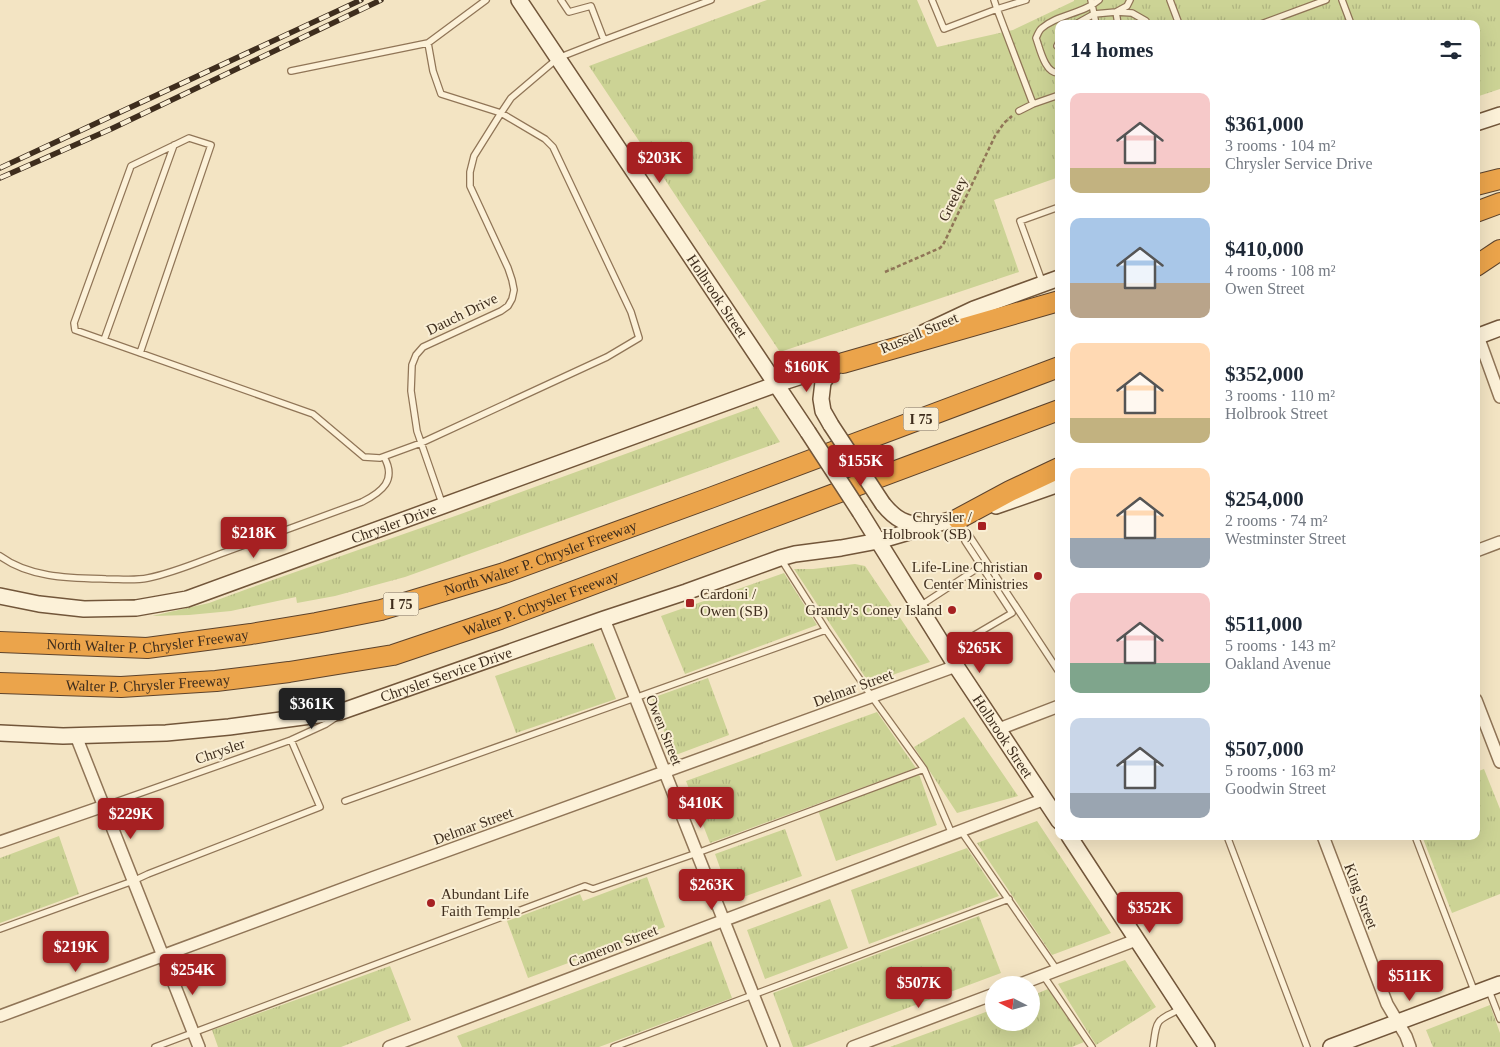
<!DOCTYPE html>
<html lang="en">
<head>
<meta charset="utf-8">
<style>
  body { margin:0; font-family:Georgia,serif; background:#f6f6f7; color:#1f2937; height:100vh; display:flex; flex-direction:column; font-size:19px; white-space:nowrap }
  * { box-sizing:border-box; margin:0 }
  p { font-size:16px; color:#747a83 }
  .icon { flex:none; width:28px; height:28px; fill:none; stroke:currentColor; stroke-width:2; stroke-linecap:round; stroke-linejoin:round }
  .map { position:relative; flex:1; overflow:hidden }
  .panel { position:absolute; left:1055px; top:20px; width:425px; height:820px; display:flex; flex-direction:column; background:#fff; border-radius:10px; box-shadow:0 5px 20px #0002 }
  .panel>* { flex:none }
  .needle { width:32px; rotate:276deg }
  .controls { position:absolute; left:985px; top:976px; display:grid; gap:10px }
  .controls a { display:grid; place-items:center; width:55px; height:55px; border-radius:50%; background:#fff; box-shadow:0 5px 20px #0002; font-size:25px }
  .price { position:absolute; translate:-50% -42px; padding:0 11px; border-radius:5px; background:#a62022; color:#fff; font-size:16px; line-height:32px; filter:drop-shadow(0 1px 2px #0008) }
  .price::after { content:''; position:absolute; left:50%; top:30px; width:15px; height:11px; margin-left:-8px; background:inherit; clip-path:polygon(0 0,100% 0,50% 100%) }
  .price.active { background:#222; color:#fff }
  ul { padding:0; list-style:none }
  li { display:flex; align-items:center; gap:15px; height:125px; padding:0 15px }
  li span { display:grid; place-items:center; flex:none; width:140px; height:100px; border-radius:10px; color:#555 }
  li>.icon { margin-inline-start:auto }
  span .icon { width:60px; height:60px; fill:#fffc; stroke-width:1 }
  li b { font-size:21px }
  h2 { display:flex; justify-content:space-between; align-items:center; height:60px; padding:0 15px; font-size:21px }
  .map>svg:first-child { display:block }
  .grass { fill:url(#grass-tufts) }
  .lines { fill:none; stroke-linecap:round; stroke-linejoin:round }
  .lane-casing { stroke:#907557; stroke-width:8 }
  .street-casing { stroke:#907557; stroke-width:14 }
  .secondary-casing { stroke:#72563a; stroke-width:18 }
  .highway-casing { stroke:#5d432c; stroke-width:22 }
  .path { stroke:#907557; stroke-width:2.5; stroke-dasharray:4 2.5; stroke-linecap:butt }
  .lane { stroke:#fcf1d8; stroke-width:5.5 }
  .street { stroke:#fcf1d8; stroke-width:11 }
  .secondary { stroke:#fcf1d8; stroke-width:15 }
  .highway { stroke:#eba44b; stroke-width:20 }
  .rail-casing { stroke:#3e2d1d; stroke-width:5.5 }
  .rail { stroke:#f9eed4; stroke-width:4; stroke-dasharray:11; stroke-linecap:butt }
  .secondary-bridge-casing { stroke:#72563a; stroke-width:18; stroke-linecap:butt }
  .secondary-bridge { stroke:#fcf1d8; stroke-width:15 }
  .poi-dot { fill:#a62022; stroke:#f9eed4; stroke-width:2 }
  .labels { text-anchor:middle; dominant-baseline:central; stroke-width:4; stroke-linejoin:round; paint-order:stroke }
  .shield { fill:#f9eed4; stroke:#766754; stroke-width:1 }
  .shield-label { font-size:14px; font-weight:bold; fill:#3e2d1d }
  .street-label { font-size:15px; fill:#3e2d1d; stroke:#f9eed4 }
  .poi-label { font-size:15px; fill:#3e2d1d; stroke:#f9eed4; text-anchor:end }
</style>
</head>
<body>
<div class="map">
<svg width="1500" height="1047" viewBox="0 0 1500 1047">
  <defs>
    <pattern id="grass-tufts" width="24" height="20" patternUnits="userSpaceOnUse" patternTransform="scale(1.25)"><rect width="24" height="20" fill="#ccd395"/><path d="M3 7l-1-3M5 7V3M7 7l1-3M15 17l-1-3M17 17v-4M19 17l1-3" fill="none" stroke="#b0b580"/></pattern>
  </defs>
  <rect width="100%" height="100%" fill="#f3e4c3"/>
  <path class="grass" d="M767 0H917L937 47 1013 30 1074 1V0H1500V89L1476 97V24H1059V177L994 200 1019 272 780 352 589 66Z
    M757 406 780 442 405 577 335 596 297 603 296 597 231 611 189 615 152 616 209 603 250 588 458 515Z
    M855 564 865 566 930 662 869 683 794 569H813Z
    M784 573 817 625 685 674 661 616Z
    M593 643 616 699 516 733 495 676Z
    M708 678 729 735 673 756 652 698Z
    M877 712 916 768 710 843 686 781Z
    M964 717 1018 796 957 813 914 747Z
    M1484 769 1500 809V894L1452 913 1422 836H1476V772Z
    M919 774 937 825 836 861 818 810Z
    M1037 821 1111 933 1052 955 977 843Z
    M785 829 802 876 732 901 715 854Z
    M59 836 79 894 0 923V858Z
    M967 848 999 896 869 944 851 890Z
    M647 877 665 927 528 978 507 921 580 894 583 901Z
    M830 899 848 948 765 979 747 930Z
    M979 916 1001 973 803 1047H793L773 993Z
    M711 941 732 998 599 1047H462L457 1036Z
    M1125 960 1156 1007 1096 1045 1058 984Z
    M390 966 411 1020 341 1047H218L212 1030Z
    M1048 989 1084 1042 1072 1047H890L994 1009V1022H1031V996Z
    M1490 1005 1500 1033V1047H1433L1426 1030Z"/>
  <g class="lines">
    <defs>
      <path id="lane" d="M561 0 569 12 591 6 604 40
        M932 0 944 29 997 9 994 0
        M1026 0 997 9 1033 104
        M1091 0 1096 24
        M1170 0 1179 24
        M1342 0 1351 24
        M1116 12 1127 6 1130 0
        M1116 12 1118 24
        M1076 24 1094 14 1116 12 1132 13 1146 21V24
        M1261 24 1326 0
        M1059 42 1057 46 1059 48
        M291 71 428 43 486 0
        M1059 73C1045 74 1040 49 1036 38 1038 34 1039 30 1042 28 1058 14 1083 14 1099 0
        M1019 111 1033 104 1059 95
        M1043 284 1020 221 1059 207
        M104 340 174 145
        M140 353 211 145 189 138 131 166 74 323 75 330 313 414 364 457 380 458 421 443 607 357 639 338 631 312 553 147 545 139 501 113 441 94 433 71 428 43
        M443 506 417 431 411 391 412 365 416 355 423 347 501 311 508 306 512 299 514 290 512 280 508 268 470 186V172L474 156 501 113 511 98 558 58 604 40 711 0
        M961 523 1059 672
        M0 556C30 578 70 578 106 579 120 579 134 581 148 578 173 573 196 563 220 554 267 537 315 519 362 502 382 492 397 480 384 457
        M781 559 826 630 872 697 924 769 952 834
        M920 606 981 566
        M949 650 1012 613 965 541 959 521
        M345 801 826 630
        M104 806 291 740 326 724 338 716
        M961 831 1057 970
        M1227 836 1307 1047
        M1415 836 1475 993
        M0 929 133 881 148 874 320 807 291 740
        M1043 975 1092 1047
        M1488 988 1500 1019
        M155 1047 585 886 593 889 697 853 924 769
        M614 1047 1009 899
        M1153 1047C1157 1019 1155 1021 1181 1009"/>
      <path id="street" d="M1478 336 1500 397
        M1476 551 1500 542
        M604 619 774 1047
        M1476 700 1500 762
        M999 729 1059 706
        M76 736 199 1047
        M1323 836 1387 1004 1406 1036 1410 1047
        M0 842 104 806
        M1018 985 1136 940
        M0 1016 372 878 956 666
        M389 1047 1045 799
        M853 1047 994 994"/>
      <g id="secondary">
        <path id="s1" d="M519 0 808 432"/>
        <path d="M1476 123 1500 115"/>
        <path d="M923 333 974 309 1059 278"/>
        <path d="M1476 337 1500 328"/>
        <path d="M831 425 823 411 821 399 823 382 835 366"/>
        <path d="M883 504C896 520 905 524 926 526"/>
        <path d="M996 506 1059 484"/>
        <path id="s2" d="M860 512 956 666 1059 821"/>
        <path id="s3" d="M0 596 39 604 84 609 136 608 187 599 777 384 852 360"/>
        <path id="s4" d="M0 733 63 736 166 733 229 727 340 712 604 619 686 592 780 558 795 554 841 548 878 541 967 515"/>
        <path d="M1069 836 1207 1047"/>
        <path d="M1331 1047 1500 984"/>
      </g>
      <g id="highway">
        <path d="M1476 185 1500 179"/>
        <path d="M1476 212 1500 203"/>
        <path d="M1476 266 1500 250"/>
        <path d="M843 363 1059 301"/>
        <path d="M958 519 1010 491 1059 468"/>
        <path id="s5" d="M0 642 147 648 251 634 316 623 381 610 504 573 710 498 1059 367"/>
        <path id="s6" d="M0 683 121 687 216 681 289 672 393 655 500 619 1059 410"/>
      </g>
    </defs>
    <use href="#lane" class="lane-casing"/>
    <use href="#street" class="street-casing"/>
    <use href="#secondary" class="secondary-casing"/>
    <use href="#highway" class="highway-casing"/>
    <path class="path" d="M885 272 940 248 943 245 995 136 1004 123 1012 116"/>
    <use href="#lane" class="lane"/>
    <use href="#street" class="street"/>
    <use href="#secondary" class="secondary"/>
    <use href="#highway" class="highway"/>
    <defs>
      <path id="rail" d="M0 168 361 0
        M0 178 111 129 381 0"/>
    </defs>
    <use href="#rail" class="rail-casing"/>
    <use href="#rail" class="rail"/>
    <defs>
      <path id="secondary-bridge" d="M831 425 883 504
        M808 432 860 512"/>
    </defs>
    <use href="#secondary-bridge" class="secondary-bridge-casing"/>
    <use href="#secondary-bridge" class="secondary-bridge"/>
  </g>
  <g class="poi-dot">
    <rect x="977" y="521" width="10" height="10" rx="2.5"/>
    <circle cx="1038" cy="576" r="5"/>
    <rect x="685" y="598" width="10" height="10" rx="2.5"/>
    <circle cx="952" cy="610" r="5"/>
    <circle cx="431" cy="903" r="5"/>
  </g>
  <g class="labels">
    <g class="shield">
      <rect x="903.5" y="407.5" width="35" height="23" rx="4"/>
      <rect x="383.5" y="592.5" width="35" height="23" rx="4"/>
    </g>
    <g class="shield-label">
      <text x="921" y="419">I 75</text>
      <text x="401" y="604">I 75</text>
    </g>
    <g class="street-label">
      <text transform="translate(953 199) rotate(-64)">Greeley</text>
      <text stroke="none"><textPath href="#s1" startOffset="356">Holbrook Street</textPath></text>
      <text transform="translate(462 314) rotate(-26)">Dauch Drive</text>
      <text transform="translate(919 333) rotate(-23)">Russell Street</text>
      <text stroke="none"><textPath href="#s3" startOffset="409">Chrysler Drive</textPath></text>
      <text stroke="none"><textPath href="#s5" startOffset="552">North Walter P. Chrysler Freeway</textPath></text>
      <text stroke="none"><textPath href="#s6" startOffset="552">Walter P. Chrysler Freeway</textPath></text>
      <text stroke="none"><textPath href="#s5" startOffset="148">North Walter P. Chrysler Freeway</textPath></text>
      <text stroke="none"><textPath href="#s4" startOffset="454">Chrysler Service Drive</textPath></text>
      <text stroke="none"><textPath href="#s6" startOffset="148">Walter P. Chrysler Freeway</textPath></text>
      <text transform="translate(853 688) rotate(-20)">Delmar Street</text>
      <text transform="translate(664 730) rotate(68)">Owen Street</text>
      <text stroke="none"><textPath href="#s2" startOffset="266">Holbrook Street</textPath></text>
      <text transform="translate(220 751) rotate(-19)">Chrysler</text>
      <text transform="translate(473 826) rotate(-20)">Delmar Street</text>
      <text transform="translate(1361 896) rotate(69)">King Street</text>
      <text transform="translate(613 946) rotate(-21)">Cameron Street</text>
    </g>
    <g class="poi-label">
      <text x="972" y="517">Chrysler /<tspan x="972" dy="17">Holbrook (SB)</tspan></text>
      <text x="1028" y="567">Life-Line Christian<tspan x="1028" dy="17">Center Ministries</tspan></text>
      <text x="700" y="594" text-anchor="start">Cardoni /<tspan x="700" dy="17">Owen (SB)</tspan></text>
      <text x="942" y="610">Grandy's Coney Island</text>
      <text x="441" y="894" text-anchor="start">Abundant Life<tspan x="441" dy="17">Faith Temple</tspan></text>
    </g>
  </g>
</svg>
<div class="controls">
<a><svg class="needle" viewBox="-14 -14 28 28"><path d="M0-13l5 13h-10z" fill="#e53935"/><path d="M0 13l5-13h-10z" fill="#747a83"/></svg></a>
</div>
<b class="price" style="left:660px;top:184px">$203K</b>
<b class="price" style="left:807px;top:393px">$160K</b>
<b class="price" style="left:861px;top:487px">$155K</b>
<b class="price" style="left:254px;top:559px">$218K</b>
<b class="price" style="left:980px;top:674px">$265K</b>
<b class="price active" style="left:312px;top:730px">$361K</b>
<b class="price" style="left:701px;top:829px">$410K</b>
<b class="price" style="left:131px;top:840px">$229K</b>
<b class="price" style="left:712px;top:911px">$263K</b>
<b class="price" style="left:1150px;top:934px">$352K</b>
<b class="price" style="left:76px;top:973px">$219K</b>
<b class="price" style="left:193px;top:996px">$254K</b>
<b class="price" style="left:1410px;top:1002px">$511K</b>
<b class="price" style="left:919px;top:1009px">$507K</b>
<section class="panel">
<h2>14 homes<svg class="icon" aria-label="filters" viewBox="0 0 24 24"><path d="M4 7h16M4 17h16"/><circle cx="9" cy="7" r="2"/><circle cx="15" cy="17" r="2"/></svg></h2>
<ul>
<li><span style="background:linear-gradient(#f6c9c9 75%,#c2b280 0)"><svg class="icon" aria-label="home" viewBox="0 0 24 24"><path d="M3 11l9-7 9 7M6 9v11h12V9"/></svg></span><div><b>$361,000</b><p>3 rooms · 104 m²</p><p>Chrysler Service Drive</p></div></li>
<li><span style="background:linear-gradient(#a9c7e8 65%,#b9a48a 0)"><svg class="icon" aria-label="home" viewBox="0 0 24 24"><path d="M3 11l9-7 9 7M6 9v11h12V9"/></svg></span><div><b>$410,000</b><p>4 rooms · 108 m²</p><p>Owen Street</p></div></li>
<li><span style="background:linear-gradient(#ffd9b3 75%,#c2b280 0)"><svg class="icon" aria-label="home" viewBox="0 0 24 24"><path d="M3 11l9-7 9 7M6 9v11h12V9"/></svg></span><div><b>$352,000</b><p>3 rooms · 110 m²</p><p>Holbrook Street</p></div></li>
<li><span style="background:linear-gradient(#ffd9b3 70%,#9aa5b1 0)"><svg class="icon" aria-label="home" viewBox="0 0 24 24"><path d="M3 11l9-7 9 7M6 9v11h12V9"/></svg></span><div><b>$254,000</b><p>2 rooms · 74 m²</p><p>Westminster Street</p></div></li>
<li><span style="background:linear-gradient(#f6c9c9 70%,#7fa58c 0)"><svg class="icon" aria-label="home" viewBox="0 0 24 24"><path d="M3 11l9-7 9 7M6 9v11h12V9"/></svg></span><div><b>$511,000</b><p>5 rooms · 143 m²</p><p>Oakland Avenue</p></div></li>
<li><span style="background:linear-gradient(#c9d6e8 75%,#9aa5b1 0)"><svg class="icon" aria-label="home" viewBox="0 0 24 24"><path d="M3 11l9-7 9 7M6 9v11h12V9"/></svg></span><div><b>$507,000</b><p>5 rooms · 163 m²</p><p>Goodwin Street</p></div></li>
</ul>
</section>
</div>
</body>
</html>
